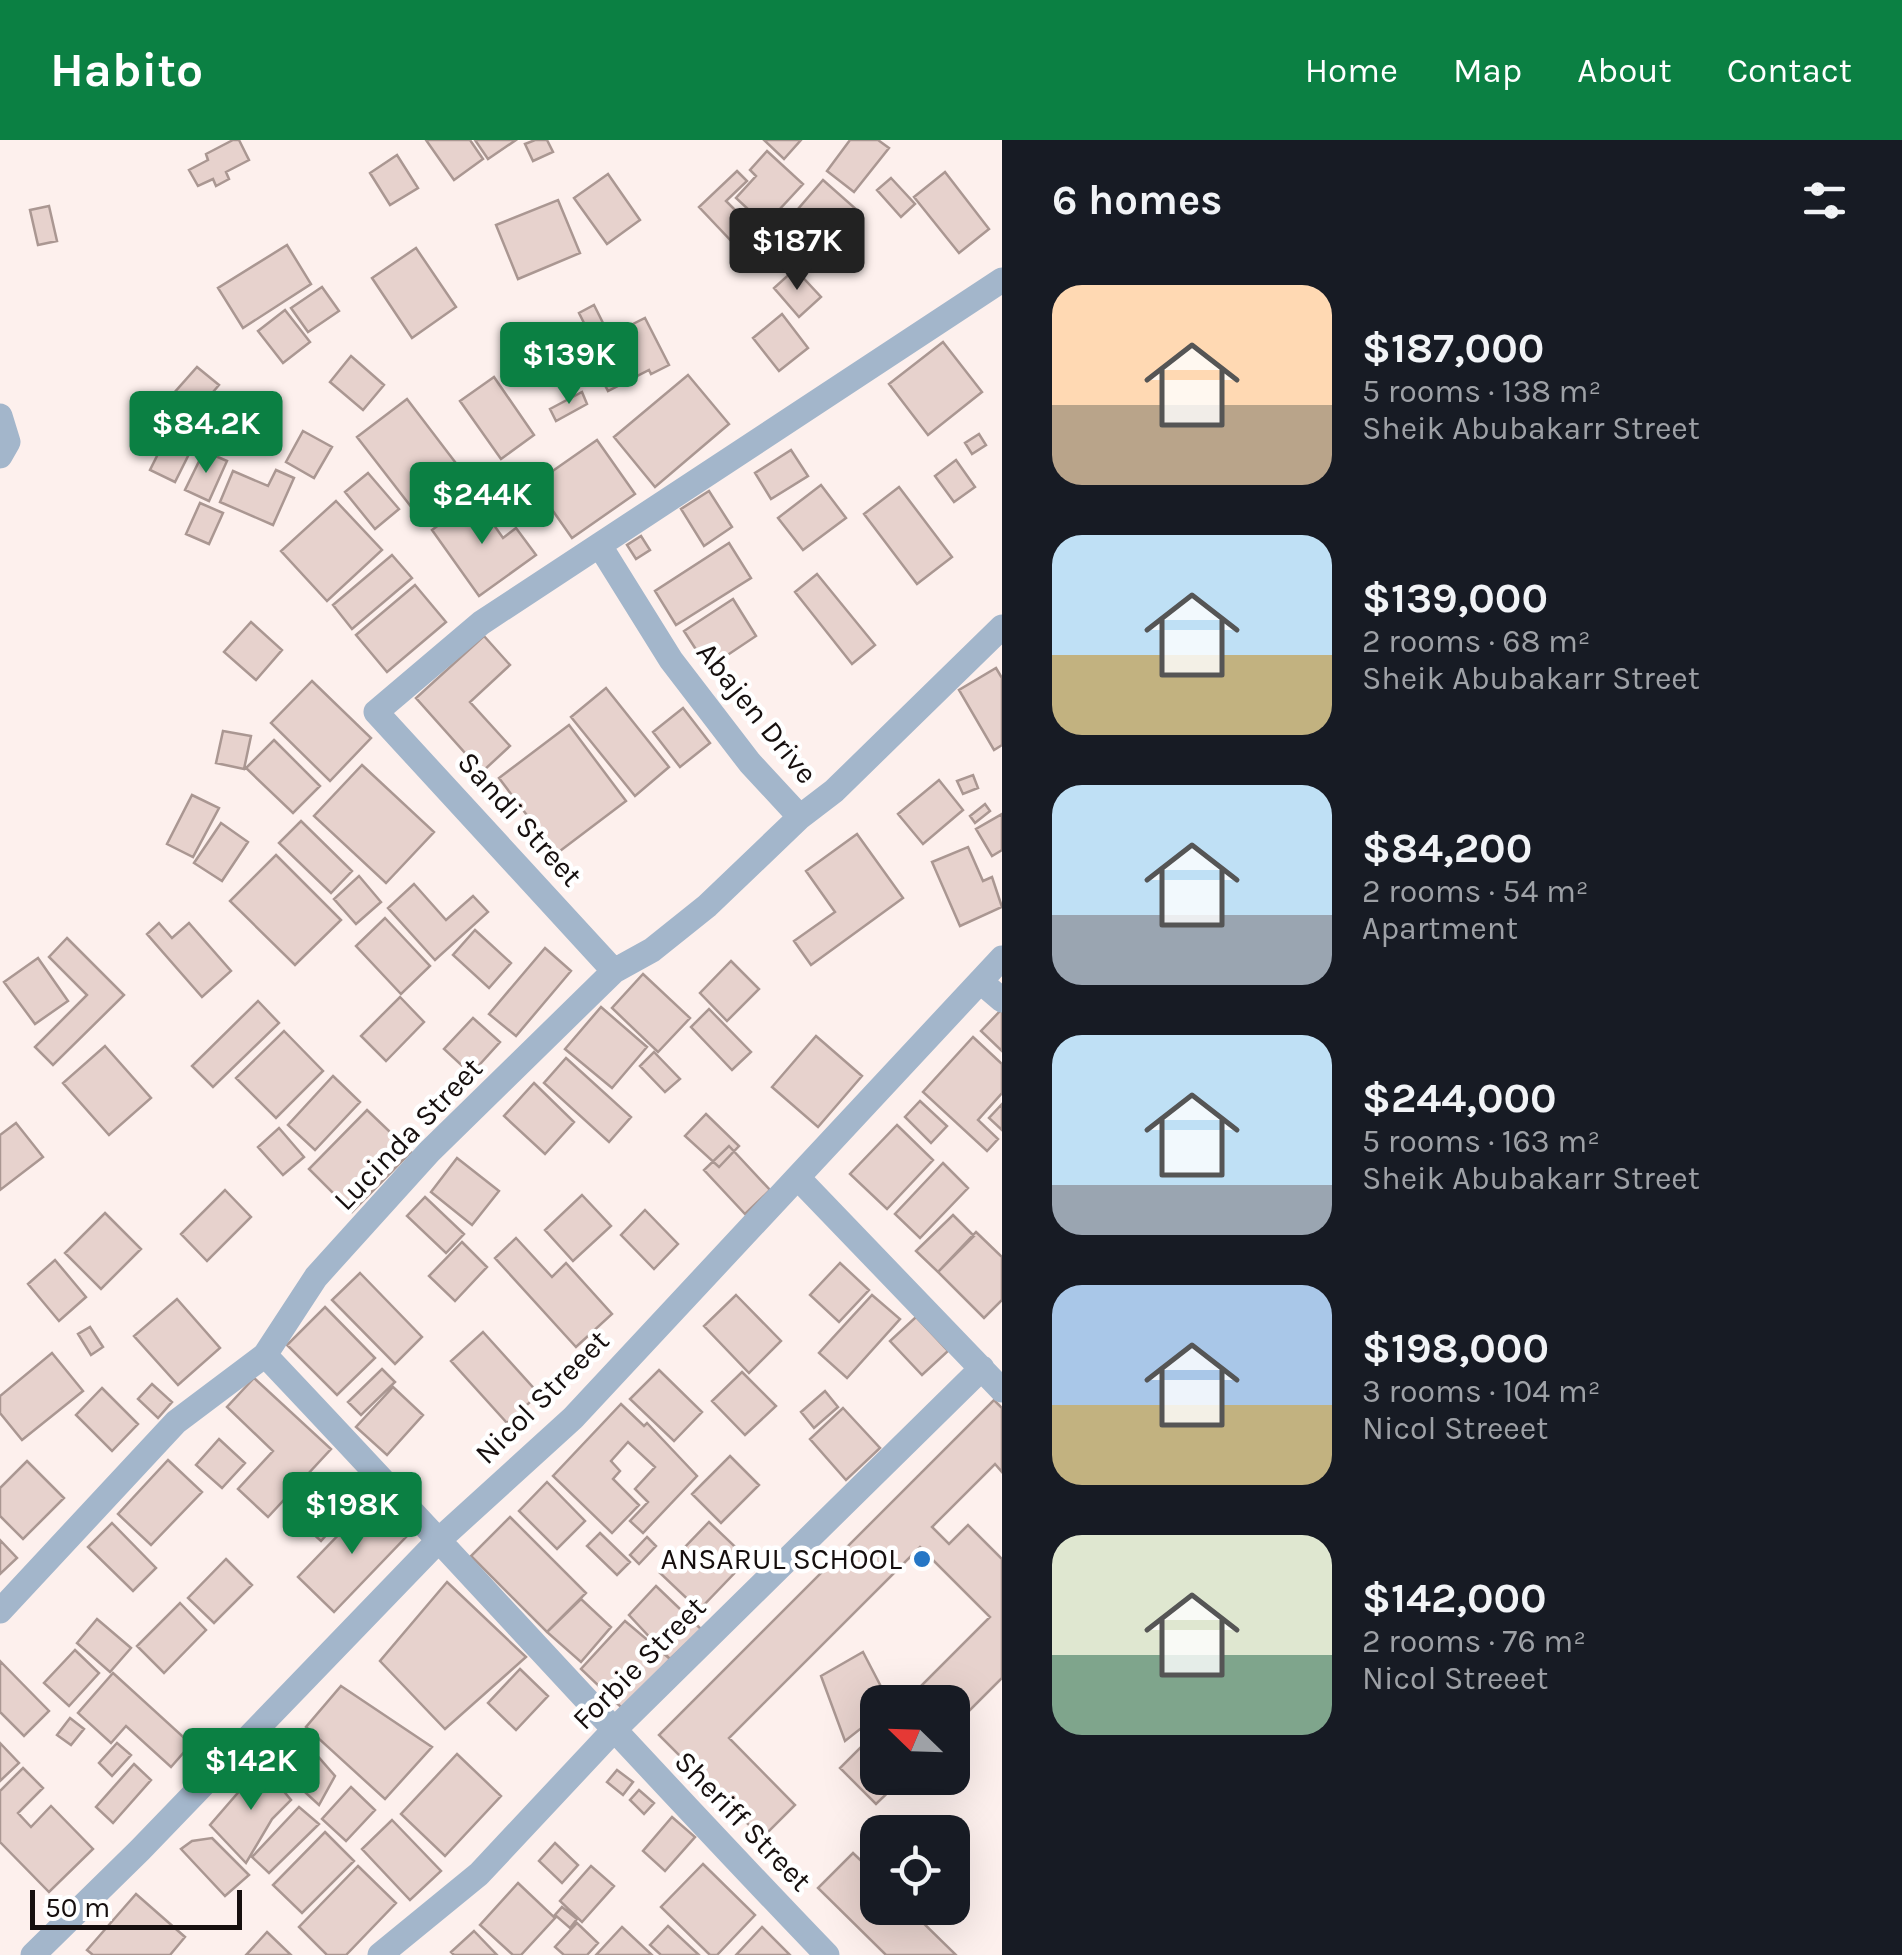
<!DOCTYPE html>
<html lang="en">
<head>
<meta charset="utf-8">
<style>
  body { margin:0; font-family:Karla,sans-serif; background:#20242c; color:#f1f3f6; height:100vh; display:flex; flex-direction:column; font-size:38px; white-space:nowrap }
  * { box-sizing:border-box; margin:0 }
  p { font-size:32px; color:#9ea1a6 }
  .icon { flex:none; width:55px; height:55px; fill:none; stroke:currentColor; stroke-width:2; stroke-linecap:round; stroke-linejoin:round }
  .map { position:relative; flex:1; overflow:hidden }
  .details { display:flex; flex-direction:column; background:#171b24; width:900px }
  .details>* { flex:none }
  .needle { width:65px; rotate:293deg }
  .tools { position:absolute; left:860px; top:1545px; display:grid; gap:20px }
  .tools a { display:grid; place-items:center; width:110px; height:110px; border-radius:20px; background:#171b24; box-shadow:0 10px 40px #0002; font-size:50px }
  .scale { position:absolute; left:30px; bottom:25px; width:212px; box-sizing:border-box; padding-left:10px; border:5px solid #160f0e; border-top:0; font-size:28px; line-height:35px; white-space:nowrap; color:#160f0e; -webkit-text-stroke:8px #fff; paint-order:stroke }
  .price { position:absolute; translate:-50% -85px; padding:0 22px; border-radius:10px; background:#0b8043; color:#fff; font-size:32px; line-height:65px; filter:drop-shadow(0 2px 5px #0008) }
  .price::after { content:''; position:absolute; left:50%; top:60px; width:30px; height:22px; margin-left:-15px; background:inherit; clip-path:polygon(0 0,100% 0,50% 100%) }
  .price.active { background:#222; color:#fff }
  ul { padding:0; list-style:none }
  li { display:flex; align-items:center; gap:30px; height:250px; padding:0 50px }
  li span { display:grid; place-items:center; flex:none; width:280px; height:200px; border-radius:30px; color:#555 }
  li>.icon { margin-inline-start:auto }
  span .icon { width:120px; height:120px; fill:#fffc; stroke-width:1 }
  li b { font-size:42px }
  h2 { display:flex; justify-content:space-between; align-items:center; height:120px; padding:0 50px; font-size:42px }
  header { display:flex; align-items:center; gap:60px; box-sizing:border-box; height:140px; padding:0 50px; background:#0b8043; color:#fff }
  header strong { font-size:48px }
  nav { display:flex; gap:55px; margin-inline-start:auto; font-size:35px }
  main { display:flex; flex:1; min-height:0 }
  .map>svg:first-child { display:block }
  .building { fill:#e7d2cd; stroke:#aa9792; stroke-width:2.5 }
  .lines { fill:none; stroke-linecap:round; stroke-linejoin:round }
  .minor { stroke:#a3b6cb; stroke-width:25 }
  .poi-dot { fill:#2676c5; stroke:#fff; stroke-width:4 }
  .labels { text-anchor:middle; dominant-baseline:central; stroke-width:9; stroke-linejoin:round; paint-order:stroke }
  .street-label { font-size:30px; fill:#160f0e; stroke:#fff }
  .poi-label { font-size:30px; fill:#160f0e; stroke:#fff; text-anchor:end }
</style>
</head>
<body>
<header>
<strong>Habito</strong>
<nav><a>Home</a><a>Map</a><a>About</a><a>Contact</a></nav>
</header>
<main>
<div class="map">
<svg width="1002" height="1815" viewBox="0 0 1002 1815">
  <rect width="100%" height="100%" fill="#fdf0ed"/>
  <path class="building" d="M233 0H239L249 20 226 32 229 39 216 46 213 39 198 46 189 30 208 20 206 14Z
    M426 0H470L483 19 454 40Z
    M475 0H516L488 19Z
    M535 0H547L553 12 533 21 525 4Z
    M764 0H801L784 19Z
    M850 0H878L889 8 854 52 827 31Z
    M767 11 803 44 765 85 736 58 756 36 750 30Z
    M397 15 418 48 390 65 370 33Z
    M737 31 747 41 726 61 753 88 735 105 699 67Z
    M945 32 989 89 959 113 914 57Z
    M608 34 640 80 607 104 574 58Z
    M891 38 915 64 901 77 877 50Z
    M823 40 857 70 807 128 773 98Z
    M558 60 580 113 518 139 496 85Z
    M49 66 57 101 38 105 30 70Z
    M287 105 311 144 243 188 218 148Z
    M416 108 456 167 412 198 372 138Z
    M795 129 821 157 799 177 774 148Z
    M322 147 339 171 308 192 291 168Z
    M594 165 606 189 577 204 571 193 585 185 579 173Z
    M285 170 310 202 283 223 258 191Z
    M782 174 808 208 779 231 753 198Z
    M645 178 669 225 651 234 649 230 608 251 591 218 632 197 627 187Z
    M943 202 982 252 928 295 889 244Z
    M351 216 384 245 363 270 330 242Z
    M197 227 219 245 196 272 174 253Z
    M688 235 729 284 655 347 614 297Z
    M494 237 534 295 501 319 460 261Z
    M582 252 587 264 556 281 550 269Z
    M407 259 468 339 419 377 357 297Z
    M179 272 204 284 175 342 150 330Z
    M303 291 332 307 314 338 286 322Z
    M979 294 986 305 972 314 965 303Z
    M597 300 635 354 572 398 534 344Z
    M791 310 808 336 771 359 755 333Z
    M204 311 227 321 209 361 185 350Z
    M956 320 975 347 954 362 935 336Z
    M276 330 294 338 273 385 220 362 233 331 268 346Z
    M368 333 399 369 375 389 345 352Z
    M821 345 846 378 803 410 778 378Z
    M899 347 952 417 917 444 864 374Z
    M709 351 732 387 704 406 681 369Z
    M475 358 503 398 516 388 536 415 479 456 432 390Z
    M336 361 382 410 327 461 281 411Z
    M200 363 223 373 209 404 186 394Z
    M641 396 650 410 636 419 627 405Z
    M729 403 751 438 676 485 655 451Z
    M392 415 412 438 352 489 333 465Z
    M817 434 875 505 852 524 795 452Z
    M415 445 446 482 387 532 356 495Z
    M733 459 756 496 708 528 684 491Z
    M251 482 282 510 256 540 224 512Z
    M484 496 510 525 470 562 510 606 482 632 416 558Z
    M996 528 1002 538V605L994 610 959 550Z
    M312 541 371 598 330 641 271 583Z
    M606 548 669 627 635 656 571 577Z
    M683 568 710 603 680 627 653 592Z
    M569 585 626 661 556 714 499 638Z
    M223 591 251 596 244 629 216 623Z
    M274 600 320 646 293 673 246 628Z
    M362 625 434 692 386 743 314 676Z
    M973 635 978 648 963 654 957 641Z
    M939 640 963 670 923 704 898 674Z
    M192 655 219 668 193 717 167 704Z
    M985 664 990 671 975 683 970 676Z
    M1002 674V710L992 716 976 689Z
    M301 681 352 731 331 753 279 703Z
    M221 683 248 702 222 741 194 723Z
    M857 694 903 758 811 825 794 801 835 772 806 731Z
    M968 707 983 741 992 737 1002 767 960 786 932 722Z
    M276 715 341 780 295 825 230 761Z
    M359 736 381 762 356 784 334 759Z
    M414 744 446 780 473 756 488 772 435 820 388 768Z
    M385 778 430 826 401 854 356 806Z
    M159 783 172 798 189 783 231 831 202 857 147 794Z
    M475 790 511 823 489 848 453 815Z
    M67 798 124 855 53 925 35 907 87 855 49 817Z
    M545 808 571 831 516 896 489 874Z
    M38 818 68 861 35 884 4 842Z
    M731 821 759 849 727 881 700 853Z
    M643 834 690 878 658 912 612 868Z
    M400 857 424 882 386 921 361 896Z
    M258 861 279 883 213 947 192 926Z
    M601 867 647 907 612 948 565 909Z
    M709 869 751 912 732 930 691 887Z
    M1001 870 1002 871V911L981 891Z
    M473 878 500 902 471 934 444 909Z
    M284 891 323 931 276 978 236 938Z
    M816 896 862 936 818 987 772 947Z
    M973 897 1002 924V953L978 980 998 999 987 1011 923 952Z
    M105 906 151 958 109 995 63 943Z
    M654 912 680 939 665 952 640 926Z
    M566 918 631 977 609 1002 544 943Z
    M333 936 360 962 315 1010 288 985Z
    M534 943 574 982 545 1014 504 976Z
    M920 961 947 986 931 1003 905 977Z
    M1002 964V990L989 978Z
    M367 970 411 1012 352 1072 309 1029Z
    M706 974 739 1006 719 1027 685 996Z
    M16 983 43 1017 0 1050V995Z
    M897 985 933 1020 887 1069 850 1034Z
    M279 988 304 1017 283 1035 258 1007Z
    M729 1006 770 1050 745 1074 704 1030Z
    M457 1018 499 1051 472 1085 431 1052Z
    M943 1023 968 1048 920 1098 895 1074Z
    M225 1050 251 1077 207 1121 181 1094Z
    M582 1055 611 1086 573 1121 545 1090Z
    M425 1057 464 1094 446 1113 407 1076Z
    M645 1070 678 1104 654 1129 621 1095Z
    M105 1073 141 1109 101 1149 65 1113Z
    M953 1075 974 1096 938 1132 916 1111Z
    M976 1092 1002 1117V1160L984 1178 938 1132Z
    M516 1098 552 1137 566 1123 612 1174 576 1207 495 1118Z
    M462 1102 487 1127 455 1161 429 1136Z
    M55 1120 86 1157 59 1181 28 1144Z
    M840 1123 869 1150 839 1182 810 1155Z
    M360 1133 422 1197 395 1224 332 1160Z
    M736 1155 781 1201 749 1233 704 1186Z
    M872 1155 900 1179 847 1238 819 1213Z
    M177 1159 220 1208 178 1245 134 1196Z
    M325 1167 375 1218 337 1255 287 1205Z
    M916 1177 948 1211 922 1235 890 1201Z
    M90 1187 103 1207 91 1215 78 1194Z
    M483 1192 539 1254 507 1283 451 1221Z
    M52 1213 83 1251 22 1300 0 1273V1256Z
    M382 1229 395 1242 361 1275 348 1262Z
    M659 1230 702 1272 674 1301 630 1259Z
    M742 1232 776 1266 745 1295 712 1261Z
    M254 1238 331 1309 268 1377 238 1349 273 1311 227 1267Z
    M152 1244 172 1262 158 1278 138 1259Z
    M393 1247 423 1275 387 1315 356 1287Z
    M102 1248 138 1284 112 1311 76 1275Z
    M825 1251 838 1267 814 1288 801 1272Z
    M994 1260 1002 1268V1332L995 1324 932 1387 949 1404 968 1385 1002 1419V1538L952 1588V1562H905L990 1477 920 1407 729 1598 795 1665 762 1698 659 1595Z
    M621 1264 644 1286 647 1283 697 1336 643 1393 630 1381 648 1362 635 1349 655 1327 628 1302 611 1321 620 1331 613 1339 639 1365 612 1393 553 1336Z
    M843 1268 880 1308 846 1340 810 1299Z
    M219 1299 245 1323 222 1348 196 1325Z
    M730 1316 759 1345 721 1383 692 1354Z
    M168 1320 202 1352 151 1405 118 1374Z
    M27 1321 64 1358 23 1399 0 1376V1348Z
    M547 1342 585 1381 557 1409 519 1371Z
    M370 1362 406 1397 334 1472 298 1437Z
    M315 1364 337 1383 321 1401 300 1382Z
    M510 1377 586 1453 547 1492 471 1416Z
    M709 1382 748 1419 699 1470 660 1433Z
    M112 1383 156 1428 133 1451 88 1407Z
    M600 1393 630 1422 617 1435 587 1406Z
    M647 1397 656 1406 639 1424 630 1415Z
    M0 1400 17 1418 0 1434Z
    M226 1419 252 1445 214 1483 188 1458Z
    M447 1442 526 1517 445 1589 380 1521Z
    M656 1446 702 1490 670 1519 629 1475Z
    M581 1459 611 1487 581 1522 547 1492Z
    M180 1463 206 1490 164 1533 137 1506Z
    M97 1479 131 1508 110 1532 77 1503Z
    M625 1481 670 1519 624 1570 581 1529Z
    M75 1510 99 1533 69 1566 44 1543Z
    M863 1512 889 1562H878V1575L845 1601 821 1536Z
    M0 1521 49 1571 24 1596 0 1572Z
    M520 1529 548 1556 516 1590 488 1563Z
    M113 1533 191 1604 171 1627 126 1586 111 1603 78 1573Z
    M341 1546 432 1607 385 1659 306 1587Z
    M70 1578 84 1589 71 1605 57 1595Z
    M295 1590 335 1636 319 1665 269 1619Z
    M878 1590V1638H903L876 1664 840 1628Z
    M0 1603 19 1623 0 1641Z
    M117 1603 131 1615 112 1636 99 1623Z
    M457 1614 501 1656 445 1716 401 1674Z
    M134 1624 151 1640 113 1683 96 1667Z
    M262 1625 291 1660 272 1679 246 1723 210 1685Z
    M23 1628 43 1648 18 1673 31 1687 51 1666 93 1709 49 1752 0 1702V1651Z
    M617 1630 633 1642 623 1655 607 1642Z
    M351 1647 375 1670 346 1701 322 1679Z
    M639 1650 654 1663 644 1674 630 1660Z
    M299 1667 319 1684 269 1733 252 1717Z
    M672 1677 695 1697 665 1731 643 1711Z
    M392 1680 441 1731 410 1760 362 1709Z
    M325 1692 354 1721 302 1773 273 1745Z
    M212 1698 249 1735 225 1756 181 1709 192 1701Z
    M555 1703 578 1725 562 1743 539 1721Z
    M853 1713 878 1737V1768H908L956 1815H886L818 1748Z
    M703 1724 755 1775 717 1815H710L661 1767Z
    M358 1726 396 1763 346 1815H327L299 1787Z
    M591 1726 614 1746 582 1782 560 1761Z
    M518 1743 555 1778 521 1815H513L480 1785Z
    M136 1754 185 1797 170 1815H93L87 1810Z
    M562 1767 577 1779 570 1788 555 1775Z
    M577 1783 598 1803 587 1815H564L555 1807Z
    M668 1786 699 1815H661L650 1805Z
    M622 1787 652 1815H596Z
    M762 1787 790 1815H736Z
    M474 1791 497 1815H454L451 1812Z
    M267 1792 291 1815H246Z"/>
  <g class="lines">
    <path class="minor" d="M0 276 8 302 0 316
      M800 677 834 651 1002 487
      M614 831 376 572 481 483 1002 140
      M982 843 1002 860
      M800 1040 1002 1250
      M265 1215C454 1414 637 1618 827 1815
      M0 1471 176 1282 265 1215 316 1137 429 1012 614 831 652 810 707 766 800 677 750 623 671 520 600 406
      M33 1815 140 1710 440 1399 573 1278 1002 818
      M380 1815 479 1734 612 1592 982 1228"/>
  </g>
  <circle class="poi-dot" cx="922" cy="1419" r="10"/>
  <g class="labels">
    <g class="street-label">
      <text transform="translate(757 573) rotate(51)">Abajen Drive</text>
      <text transform="translate(520 679) rotate(48)">Sandi Street</text>
      <text transform="translate(408 994) rotate(-46)">Lucinda Street</text>
      <text transform="translate(542 1257) rotate(-45)">Nicol Streeet</text>
      <text transform="translate(639 1523) rotate(-45)">Forbie Street</text>
      <text transform="translate(743 1681) rotate(46)">Sheriff Street</text>
    </g>
    <g class="poi-label">
      <text x="902" y="1419">ANSARUL SCHOOL</text>
    </g>
  </g>
</svg>
<div class="tools">
<a><svg class="needle" viewBox="-14 -14 28 28"><path d="M0-13l5 13h-10z" fill="#e53935"/><path d="M0 13l5-13h-10z" fill="#9ea1a6"/></svg></a>
<a><svg class="icon" aria-label="locate" viewBox="0 0 24 24"><circle cx="12" cy="12" r="6"/><path d="M12 2v4M12 18v4M2 12h4M18 12h4"/></svg></a>
</div>
<div class="scale">50 m</div>
<b class="price active" style="left:797px;top:153px">$187K</b>
<b class="price" style="left:569px;top:267px">$139K</b>
<b class="price" style="left:206px;top:336px">$84.2K</b>
<b class="price" style="left:482px;top:407px">$244K</b>
<b class="price" style="left:352px;top:1417px">$198K</b>
<b class="price" style="left:251px;top:1673px">$142K</b>
</div>
<section class="details">
<h2>6 homes<svg class="icon" aria-label="filters" viewBox="0 0 24 24"><path d="M4 7h16M4 17h16"/><circle cx="9" cy="7" r="2"/><circle cx="15" cy="17" r="2"/></svg></h2>
<ul>
<li><span style="background:linear-gradient(#ffd9b3 60%,#b9a48a 0)"><svg class="icon" aria-label="home" viewBox="0 0 24 24"><path d="M3 11l9-7 9 7M6 9v11h12V9"/></svg></span><div><b>$187,000</b><p>5 rooms · 138 m²</p><p>Sheik Abubakarr Street</p></div></li>
<li><span style="background:linear-gradient(#bfe0f5 60%,#c2b280 0)"><svg class="icon" aria-label="home" viewBox="0 0 24 24"><path d="M3 11l9-7 9 7M6 9v11h12V9"/></svg></span><div><b>$139,000</b><p>2 rooms · 68 m²</p><p>Sheik Abubakarr Street</p></div></li>
<li><span style="background:linear-gradient(#bfe0f5 65%,#9aa5b1 0)"><svg class="icon" aria-label="home" viewBox="0 0 24 24"><path d="M3 11l9-7 9 7M6 9v11h12V9"/></svg></span><div><b>$84,200</b><p>2 rooms · 54 m²</p><p>Apartment</p></div></li>
<li><span style="background:linear-gradient(#bfe0f5 75%,#9aa5b1 0)"><svg class="icon" aria-label="home" viewBox="0 0 24 24"><path d="M3 11l9-7 9 7M6 9v11h12V9"/></svg></span><div><b>$244,000</b><p>5 rooms · 163 m²</p><p>Sheik Abubakarr Street</p></div></li>
<li><span style="background:linear-gradient(#a9c7e8 60%,#c2b280 0)"><svg class="icon" aria-label="home" viewBox="0 0 24 24"><path d="M3 11l9-7 9 7M6 9v11h12V9"/></svg></span><div><b>$198,000</b><p>3 rooms · 104 m²</p><p>Nicol Streeet</p></div></li>
<li><span style="background:linear-gradient(#dfe7d0 60%,#7fa58c 0)"><svg class="icon" aria-label="home" viewBox="0 0 24 24"><path d="M3 11l9-7 9 7M6 9v11h12V9"/></svg></span><div><b>$142,000</b><p>2 rooms · 76 m²</p><p>Nicol Streeet</p></div></li>
</ul>
</section>
</main>
</body>
</html>
